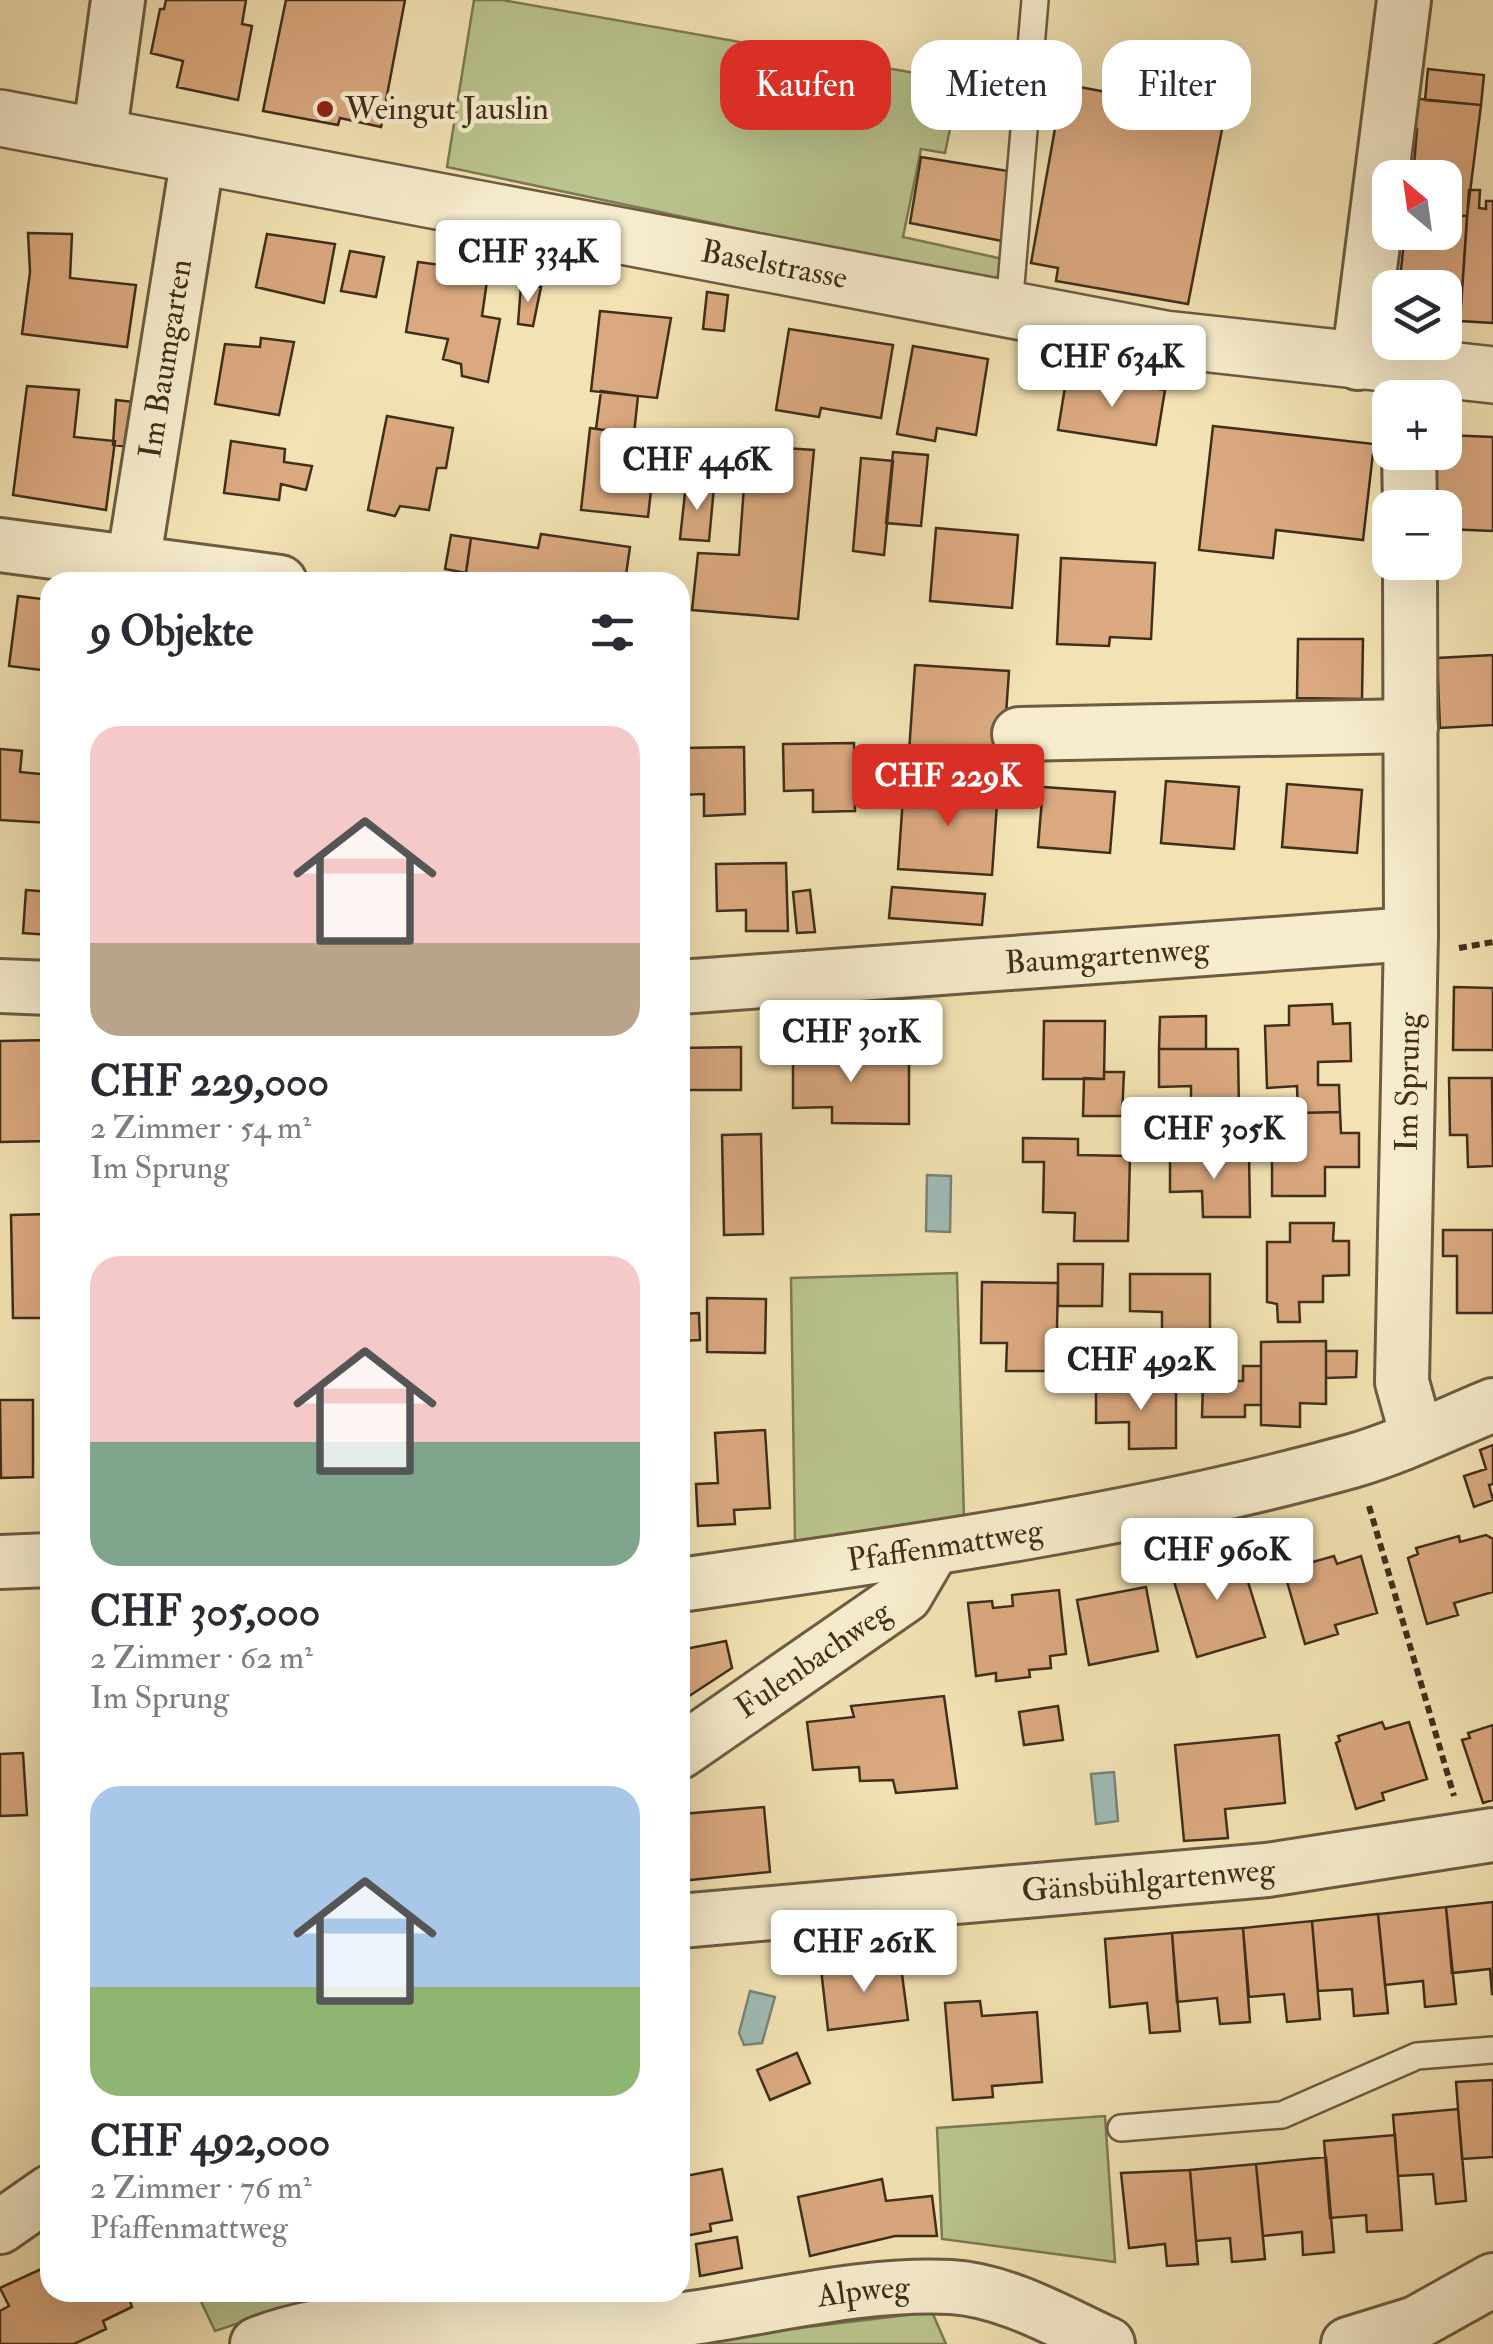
<!DOCTYPE html>
<html lang="de">
<head>
<meta charset="utf-8">
<style>
  body { margin:0; font-family:"IM FELL Double Pica",serif; background:#f7f7f7; color:#2b2b33; height:100vh; display:flex; flex-direction:column; font-size:38px; white-space:nowrap }
  * { box-sizing:border-box; margin:0 }
  p { font-size:32px; color:#7c7c81 }
  .icon { flex:none; width:55px; height:55px; fill:none; stroke:currentColor; stroke-width:2; stroke-linecap:round; stroke-linejoin:round }
  .map { position:relative; flex:1; overflow:hidden }
  .sheet { position:absolute; left:40px; top:572px; width:650px; height:1730px; display:flex; flex-direction:column; background:#fff; border-radius:30px; box-shadow:0 10px 40px #0002 }
  .sheet>* { flex:none }
  .hud { position:absolute; left:720px; top:40px; width:622px; height:90px; display:flex; gap:20px }
  .needle { width:65px; rotate:331deg }
  .buttons { position:absolute; left:1372px; top:160px; display:grid; gap:20px }
  .buttons a { display:grid; place-items:center; width:90px; height:90px; border-radius:20px; background:#fff; box-shadow:0 10px 40px #0002; font-size:50px }
  .price { position:absolute; translate:-50% -85px; padding:0 22px; border-radius:10px; background:#fff; color:#222; font-size:32px; line-height:65px; filter:drop-shadow(0 2px 5px #0008) }
  .price::after { content:''; position:absolute; left:50%; top:60px; width:30px; height:22px; margin-left:-15px; background:inherit; clip-path:polygon(0 0,100% 0,50% 100%) }
  .price.current { background:#d93025; color:#fff }
  ul { padding:0; list-style:none }
  li { display:grid; align-content:center; gap:20px; height:530px; padding:0 50px }
  li span { display:grid; place-items:center; height:310px; border-radius:30px; color:#555 }
  li>.icon { margin-inline-start:auto }
  span .icon { width:180px; height:180px; fill:#fffc; stroke-width:1 }
  li b { font-size:42px }
  h2 { display:flex; justify-content:space-between; align-items:center; height:120px; padding:0 50px; font-size:42px }
  .tag { padding:0 35px; border-radius:30px; background:#fff; box-shadow:0 10px 40px #0002; font-size:35px; line-height:90px }
  .tag.current { background:#d93025; color:#fff }
  .map>svg:first-child { display:block }
  .green { fill:#bac48e; stroke:#7c7a54; stroke-width:2.5 }
  .water { fill:#9fbcb7; stroke:#798479; stroke-width:2.5 }
  .building { fill:#dba980; stroke:#3f2f1b; stroke-width:2.5 }
  .lines { fill:none; stroke-linecap:round; stroke-linejoin:round }
  .service-casing { stroke:#6c5c41; stroke-width:30 }
  .minor-casing { stroke:#6c5c41; stroke-width:58 }
  .tertiary-casing { stroke:#6c5c41; stroke-width:60 }
  .path { stroke:#3f2f1b; stroke-width:6; stroke-dasharray:8 5; stroke-linecap:butt }
  .service { stroke:#f7edce; stroke-width:25 }
  .minor { stroke:#f7edce; stroke-width:52 }
  .tertiary { stroke:#f7edce; stroke-width:55 }
  .poi-dot { fill:#8f2418; stroke:#f7edce; stroke-width:4 }
  .labels { text-anchor:middle; dominant-baseline:central; stroke-width:9; stroke-linejoin:round; paint-order:stroke }
  .poi-label { font-size:32px; fill:#3f2f1b; stroke:#f7edce; text-anchor:start }
  .street-label { font-size:32px; fill:#3f2f1b; stroke:#f7edce }
</style>
</head>
<body>
<div class="map">
<svg width="1493" height="2344" viewBox="0 0 1493 2344">
  <rect width="100%" height="100%" fill="#f3e3b4"/>
  <filter id="stains"><feTurbulence type="fractalNoise" baseFrequency=".002" numOctaves="4"/><feColorMatrix values="0 0 0 0 .2 0 0 0 0 .09 0 0 0 0 .02 0 0 0 .5 -.17"/></filter>
  <radialGradient id="worn" r=".72"><stop offset=".6" stop-color="#630" stop-opacity="0"/><stop offset="1" stop-color="#630" stop-opacity=".3"/></radialGradient>
  <path class="green" d="M474 0H502L960 81 945 153 921 149 903 237 1003 259 996 283 447 167Z
    M957 1273 964 1518 795 1542 791 1278Z
    M1105 2116 1115 2262 942 2239 937 2128Z
    M197 2293H314L320 2307 260 2316 215 2331Z
    M932 2312 946 2344H665Z"/>
  <path class="water" d="M927 1175 951 1176 950 1232 926 1231Z
    M1114 1772 1118 1821 1096 1824 1091 1774Z
    M750 1991 775 1997 762 2043 744 2045 739 2033Z"/>
  <path class="building" d="M166 0H246L242 24 252 26 238 100 177 87 183 61 151 53 160 9H164Z
    M286 0H405L381 127 340 118 338 125 263 111Z
    M1428 69 1484 75 1481 105 1425 100Z
    M1047 81 1225 114 1188 304 1056 281 1058 268 1031 263 1056 123 1040 120Z
    M1411 98 1481 105 1467 216 1445 215V178H1413L1417 129H1410Z
    M921 157 1014 172 1002 241 910 223Z
    M1469 190H1480L1479 208 1486 209V201H1493V323L1460 321Z
    M1445 215 1467 216 1460 321 1445 320V288H1399L1405 232H1445Z
    M28 233 72 234 70 278 136 285 127 347 22 334 30 272Z
    M267 234 335 244 324 303 256 287Z
    M350 251 384 257 376 297 341 291Z
    M444 256 471 262V271L488 274 482 316 500 319 488 382 462 376 461 364 443 359 448 339 406 332 418 262 440 265Z
    M521 285 541 287 533 326 518 324Z
    M707 292 728 295 724 331 703 329Z
    M600 311 671 318 657 398 591 391Z
    M789 329 893 345 881 418 821 408 819 417 776 410Z
    M261 338 294 342 279 415 215 404 225 344 260 347Z
    M913 346 988 359 976 435 937 428 935 441 897 434Z
    M1067 375 1165 390 1156 445 1058 430Z
    M27 386 79 390 74 437 115 441 106 510 13 495Z
    M601 391 638 396 634 434 596 429Z
    M116 400 152 404 147 449 113 445Z
    M387 416 453 428 446 468H437L429 510 400 506 395 516 368 510Z
    M1213 426 1374 444 1363 540 1276 530 1273 558 1199 550Z
    M590 428 657 437 648 517 581 510Z
    M1445 435 1493 437V531L1445 529V508H1435L1437 452H1445Z
    M231 441 285 449 284 462 312 466 306 490 281 484 279 500 224 493Z
    M754 446 814 450 798 619 692 610 698 553 739 555 744 486 750 485Z
    M893 452 928 455 921 526 886 523Z
    M861 458 893 461 884 555 853 551Z
    M686 484 714 487 709 541 680 539Z
    M936 528 1018 535 1012 608 930 601Z
    M541 534 630 547 625 582 465 579 471 538 538 548Z
    M451 535 471 538 466 573 445 569Z
    M1061 558 1155 563 1151 639 1110 637 1109 646 1057 644Z
    M18 596 50 600V671L9 666Z
    M1298 639H1363L1362 699 1297 698Z
    M1493 655V725L1440 728 1437 658Z
    M915 665 1009 671 1003 758 909 752Z
    M854 743 855 811 813 812V790L784 791 783 744Z
    M744 747 745 814 704 816V794L680 795V748Z
    M0 749 22 751 20 772 50 775V823L0 820Z
    M1166 781 1239 787 1234 849 1161 843Z
    M904 783 998 789 992 875 898 869Z
    M1287 784 1362 790 1357 853 1282 847Z
    M1043 787 1115 792 1110 853 1038 847Z
    M786 863 788 931H746V910L717 911 716 864Z
    M892 887 985 894 982 925 889 918Z
    M26 890 50 892V935L23 933Z
    M810 890 815 932 797 933 793 892Z
    M1454 987 1493 988V1050H1453Z
    M1332 1004 1333 1024 1350 1023 1351 1061 1318 1062V1085H1339L1340 1112 1298 1113 1297 1086 1267 1088 1265 1026 1289 1025V1006Z
    M1206 1016V1049H1159L1160 1017Z
    M1044 1021H1105L1104 1079H1043Z
    M50 1040V1141L0 1142V1041Z
    M793 1042H833L832 1056H909V1124L832 1123V1107L793 1108Z
    M741 1047V1090H680V1048Z
    M1159 1049H1238L1239 1112H1191V1086L1159 1087Z
    M1104 1072H1124L1122 1116H1083L1084 1078 1104 1079Z
    M1449 1078H1492L1493 1166 1468 1167 1467 1135H1450Z
    M1340 1112 1341 1133H1359V1167H1325V1196H1272V1130H1298V1113Z
    M761 1134 763 1234 724 1235 722 1135Z
    M1023 1138 1078 1139V1155L1130 1156 1128 1241H1074L1075 1213 1043 1212 1044 1162H1023Z
    M1249 1153 1250 1217H1203L1202 1191 1170 1192V1154Z
    M50 1214V1318H13L11 1215Z
    M1290 1223H1334L1333 1241H1349V1275L1323 1276V1302H1299L1300 1322H1278L1277 1304 1267 1302V1242H1290Z
    M1443 1230H1493V1313H1457V1256H1443Z
    M1058 1264H1103L1102 1306H1058Z
    M1130 1274H1210V1337H1162V1312L1130 1311Z
    M982 1282 1058 1283 1056 1371H1006L1007 1343H981Z
    M707 1298 766 1299 765 1353 707 1352Z
    M699 1313 700 1340 680 1341V1314Z
    M1326 1341V1404L1300 1403V1427L1261 1425V1342Z
    M1326 1351H1357L1356 1377 1326 1378Z
    M1243 1366H1261V1405H1245V1417H1202L1203 1381H1243Z
    M1096 1386H1176V1448L1129 1449V1422L1096 1423Z
    M0 1400H33V1477L1 1478Z
    M765 1430 770 1508 734 1510 735 1524 698 1526 696 1484 718 1483 715 1433Z
    M1493 1445V1484L1489 1485 1493 1500 1474 1507 1464 1476 1486 1469 1480 1450Z
    M1486 1535 1493 1539V1592L1454 1603 1458 1615 1427 1624 1408 1558 1418 1554 1416 1548 1459 1536 1460 1542Z
    M1219 1553 1234 1554 1244 1569 1265 1637 1197 1657 1169 1565Z
    M1334 1556 1337 1564 1361 1556 1377 1613 1335 1625 1338 1634 1305 1644 1286 1578 1294 1576 1291 1568Z
    M1146 1587 1158 1651 1089 1665 1077 1600Z
    M1059 1590 1066 1654 1050 1656 1051 1668 1029 1670 1030 1677 996 1681V1673L976 1676 968 1603 992 1601 993 1608 1013 1606 1012 1595Z
    M726 1641 732 1668 680 1702V1650Z
    M944 1696 957 1788 896 1793 893 1780 860 1781 859 1767 813 1770 807 1722 854 1717 851 1706Z
    M1058 1706 1063 1740 1024 1745 1019 1712Z
    M1382 1722 1385 1729 1409 1722 1427 1779 1382 1793 1384 1800 1356 1809 1336 1743 1340 1741 1338 1736Z
    M1493 1725V1800L1483 1803 1462 1740 1470 1738 1468 1733Z
    M1279 1735 1285 1803 1225 1809 1228 1838 1184 1841 1175 1745Z
    M23 1753 27 1815 0 1816V1754Z
    M764 1807 770 1872 680 1881 682 1814Z
    M1493 1902V1994H1492L1490 1969 1452 1973 1446 1907Z
    M1446 1907 1456 2004 1425 2007 1423 1981 1385 1985 1378 1914Z
    M1378 1914 1388 2013 1354 2016 1352 1989 1318 1991 1312 1921Z
    M1312 1921 1320 2019 1287 2022 1284 1994 1249 1997 1243 1928Z
    M1243 1928 1250 2022 1220 2024 1217 1998 1177 2002 1172 1933Z
    M1172 1933 1180 2031 1150 2033 1147 2003 1110 2007 1105 1939Z
    M900 1959 908 2020 828 2030 821 1969Z
    M980 2001 982 2016 1037 2012 1042 2082 992 2086 993 2097 953 2100 945 2003Z
    M797 2053 810 2083 770 2100 757 2070Z
    M1493 2080V2157L1462 2159 1456 2082Z
    M1458 2109 1466 2201 1436 2204 1433 2174 1398 2176 1393 2115Z
    M1395 2135 1402 2230 1367 2232 1366 2215 1330 2218 1324 2141Z
    M1326 2157 1334 2252 1303 2255 1302 2232 1263 2236 1256 2164Z
    M1256 2164 1265 2259 1232 2262 1230 2238 1196 2241 1190 2170Z
    M722 2169 732 2220 710 2224 711 2231 680 2237V2177Z
    M1190 2170 1198 2264 1167 2266 1165 2244 1129 2248 1121 2173Z
    M882 2179 886 2201 932 2196 937 2236H895L810 2256 798 2197Z
    M737 2237 742 2268 700 2276 696 2244Z
    M50 2265V2292H147L130 2301 132 2307 103 2321 106 2329 74 2344H0V2311L9 2306 0 2288Z"/>
  <g class="lines">
    <defs>
      <path id="service" d="M1009 308 1035 0
        M1121 2128 1282 2115 1417 2056 1493 2050"/>
      <g id="minor">
        <path d="M99 138 118 0"/>
        <path d="M1358 363 1404 0"/>
        <path d="M1409 452 1410 508"/>
        <path d="M0 545 280 582"/>
        <path d="M1410 562 1411 934 1402 1382 1417 1436"/>
        <path id="s1" d="M133 564 198 156"/>
        <path d="M1019 734 1411 726"/>
        <path d="M0 986 50 988"/>
        <path id="s2" d="M680 987 1411 934"/>
        <path d="M0 1562 50 1560"/>
        <path id="s3" d="M680 1585C906 1553 1132 1522 1352 1461 1400 1447 1447 1424 1493 1405"/>
        <path id="s4" d="M680 1752 905 1596 932 1550"/>
        <path id="s5" d="M680 1921 1267 1870 1493 1835"/>
        <path d="M0 2227 50 2192"/>
        <path id="s6" d="M257 2344C366 2301 482 2329 596 2327 713 2325 839 2281 951 2287 1005 2290 1060 2322 1108 2344"/>
        <path d="M1348 2344 1416 2323 1493 2280"/>
      </g>
      <g id="tertiary">
        <path id="s7" d="M0 118 1165 339 1493 375"/>
      </g>
    </defs>
    <use href="#service" class="service-casing"/>
    <use href="#minor" class="minor-casing"/>
    <use href="#tertiary" class="tertiary-casing"/>
    <path class="path" d="M1459 948 1493 942
      M1369 1506 1454 1796"/>
    <use href="#service" class="service"/>
    <use href="#minor" class="minor"/>
    <use href="#tertiary" class="tertiary"/>
  </g>
  <circle class="poi-dot" cx="325" cy="109" r="10"/>
  <g class="labels">
    <g class="poi-label">
      <text x="345" y="109">Weingut Jauslin</text>
    </g>
    <g class="street-label">
      <text stroke="none"><textPath href="#s7" startOffset="788">Baselstrasse</textPath></text>
      <text stroke="none"><textPath href="#s1" startOffset="208">Im Baumgarten</textPath></text>
      <text stroke="none"><textPath href="#s2" startOffset="428">Baumgartenweg</textPath></text>
      <text transform="translate(1408 1082) rotate(-89)">Im Sprung</text>
      <text stroke="none"><textPath href="#s3" startOffset="268">Pfaffenmattweg</textPath></text>
      <text stroke="none"><textPath href="#s4" startOffset="162">Fulenbachweg</textPath></text>
      <text stroke="none"><textPath href="#s5" startOffset="470">Gänsbühlgartenweg</textPath></text>
      <text stroke="none"><textPath href="#s6" startOffset="612">Alpweg</textPath></text>
    </g>
  </g>
  <rect width="100%" height="100%" filter="url(#stains)"/>
  <rect width="100%" height="100%" fill="url(#worn)"/>
</svg>
<div class="buttons">
<a><svg class="needle" viewBox="-14 -14 28 28"><path d="M0-13l5 13h-10z" fill="#e53935"/><path d="M0 13l5-13h-10z" fill="#7c7c81"/></svg></a>
<a><svg class="icon" aria-label="layers" viewBox="0 0 24 24"><path d="M12 4l9 5-9 5-9-5zM3 14l9 5 9-5"/></svg></a>
<a>+</a>
<a>−</a>
</div>
<b class="price" style="left:528px;top:305px">CHF 334K</b>
<b class="price" style="left:1112px;top:410px">CHF 634K</b>
<b class="price" style="left:697px;top:513px">CHF 446K</b>
<b class="price current" style="left:948px;top:829px">CHF 229K</b>
<b class="price" style="left:851px;top:1085px">CHF 301K</b>
<b class="price" style="left:1214px;top:1182px">CHF 305K</b>
<b class="price" style="left:1141px;top:1413px">CHF 492K</b>
<b class="price" style="left:1217px;top:1603px">CHF 960K</b>
<b class="price" style="left:864px;top:1995px">CHF 261K</b>
<div class="hud">
<a class="tag current">Kaufen</a>
<a class="tag">Mieten</a>
<a class="tag">Filter</a>
</div>
<section class="sheet">
<h2>9 Objekte<svg class="icon" aria-label="filters" viewBox="0 0 24 24"><path d="M4 7h16M4 17h16"/><circle cx="9" cy="7" r="2"/><circle cx="15" cy="17" r="2"/></svg></h2>
<ul>
<li><span style="background:linear-gradient(#f6c9c9 70%,#b9a48a 0)"><svg class="icon" aria-label="home" viewBox="0 0 24 24"><path d="M3 11l9-7 9 7M6 9v11h12V9"/></svg></span><div><b>CHF 229,000</b><p>2 Zimmer · 54 m²</p><p>Im Sprung</p></div></li>
<li><span style="background:linear-gradient(#f6c9c9 60%,#7fa58c 0)"><svg class="icon" aria-label="home" viewBox="0 0 24 24"><path d="M3 11l9-7 9 7M6 9v11h12V9"/></svg></span><div><b>CHF 305,000</b><p>2 Zimmer · 62 m²</p><p>Im Sprung</p></div></li>
<li><span style="background:linear-gradient(#a9c7e8 65%,#8fb573 0)"><svg class="icon" aria-label="home" viewBox="0 0 24 24"><path d="M3 11l9-7 9 7M6 9v11h12V9"/></svg></span><div><b>CHF 492,000</b><p>2 Zimmer · 76 m²</p><p>Pfaffenmattweg</p></div></li>
</ul>
</section>
</div>
</body>
</html>
